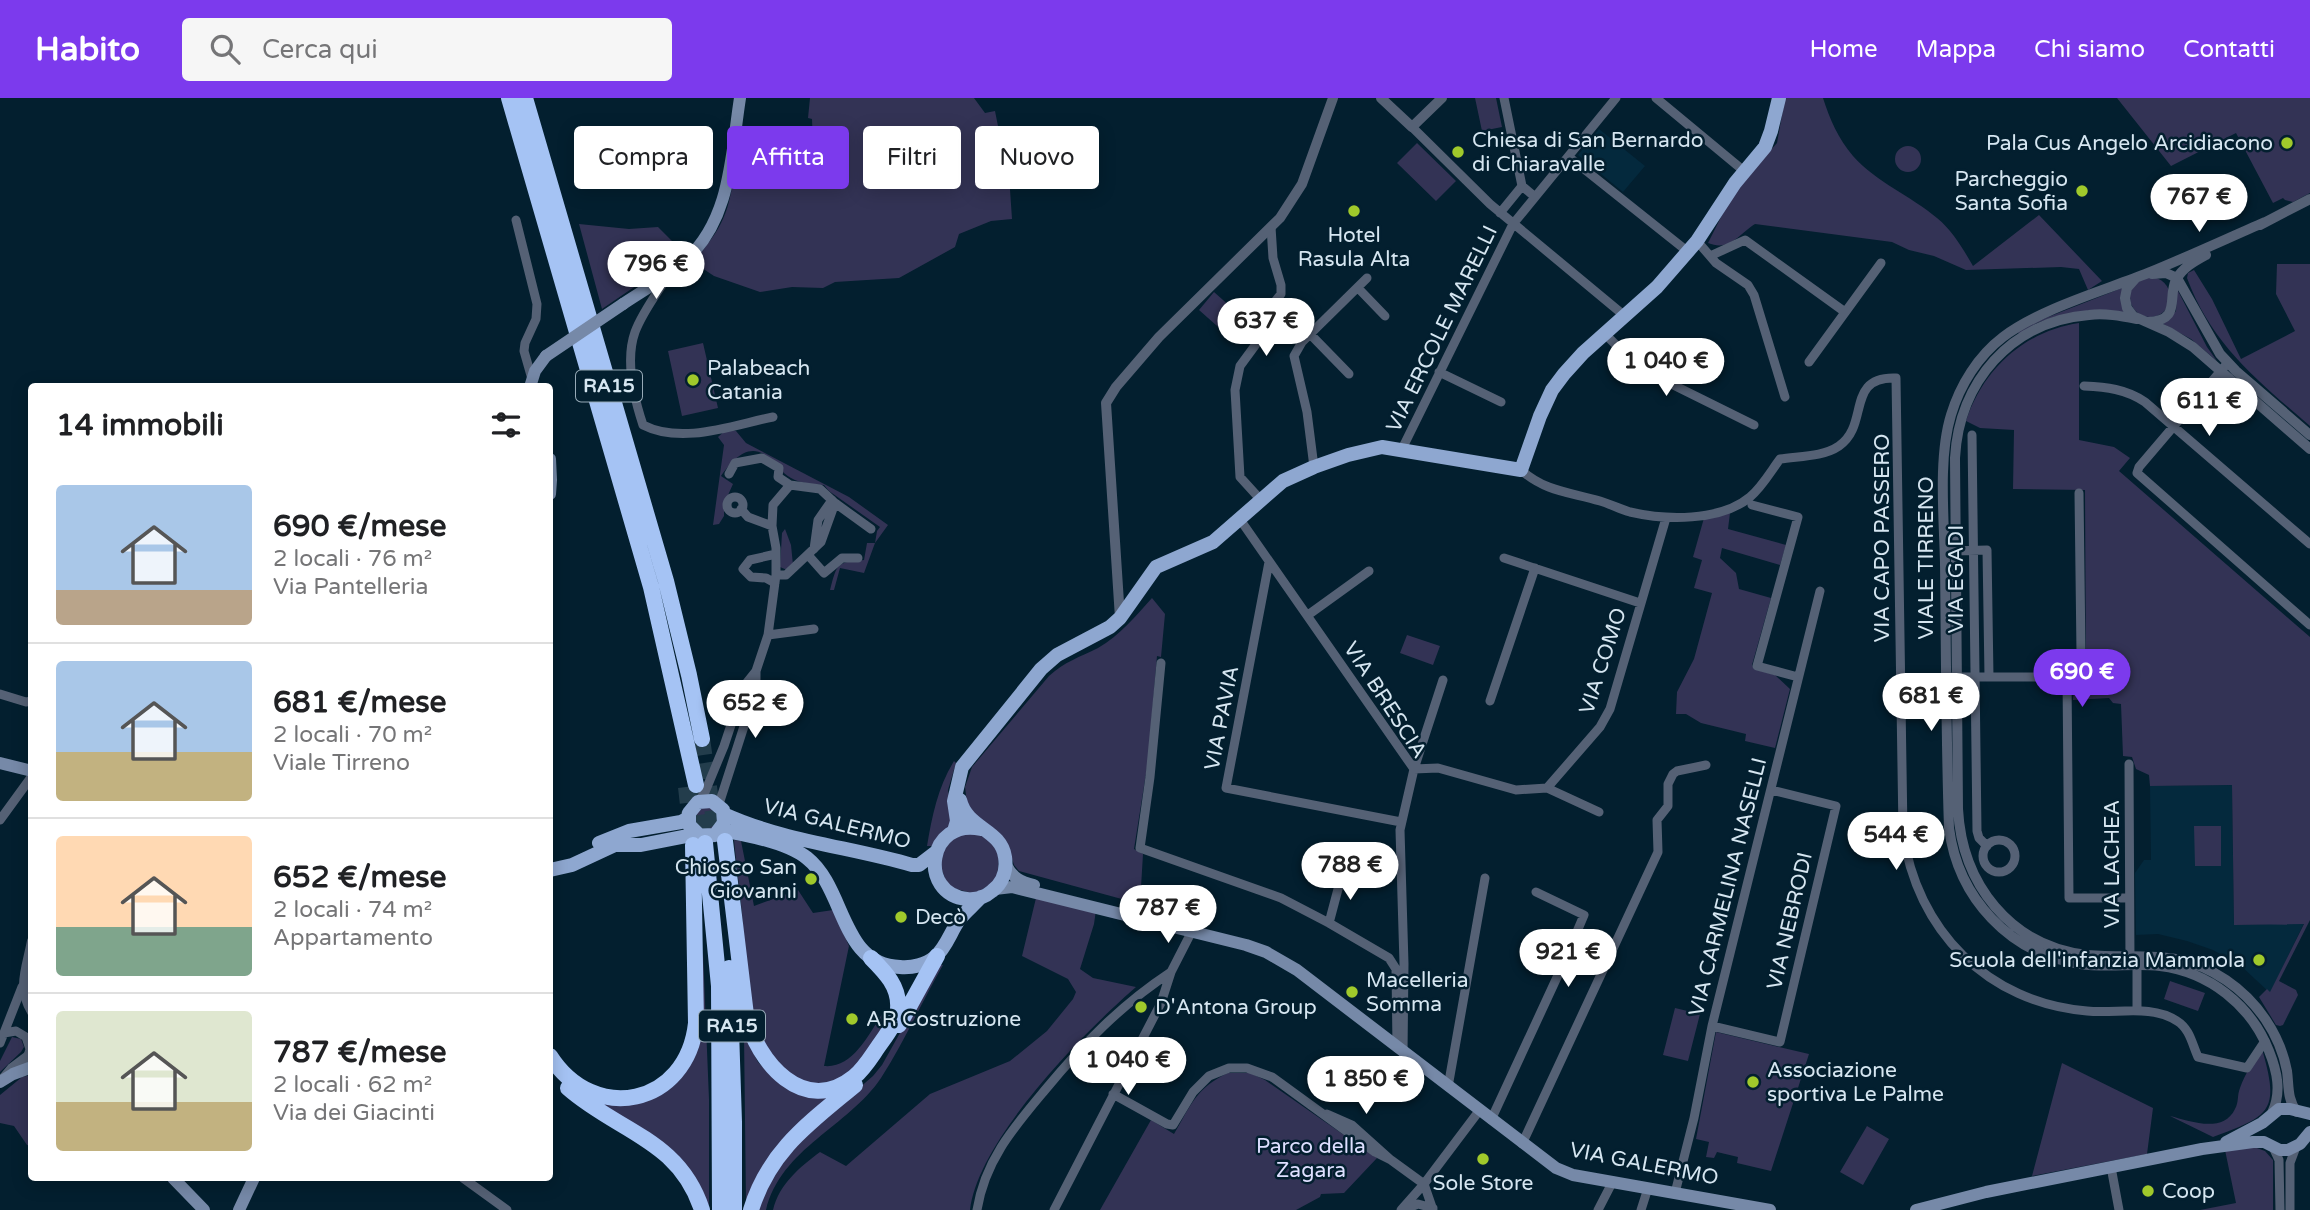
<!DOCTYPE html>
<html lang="it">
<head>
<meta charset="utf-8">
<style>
  body { margin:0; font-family:"Varela Round",sans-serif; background:#f6f6f6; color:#202124; height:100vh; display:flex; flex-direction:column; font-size:26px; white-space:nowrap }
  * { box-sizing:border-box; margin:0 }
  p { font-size:23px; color:#757577 }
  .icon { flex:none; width:38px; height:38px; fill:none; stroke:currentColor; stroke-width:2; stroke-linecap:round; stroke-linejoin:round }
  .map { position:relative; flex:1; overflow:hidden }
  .side { position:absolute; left:28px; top:285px; width:525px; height:798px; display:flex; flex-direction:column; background:#fff; border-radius:7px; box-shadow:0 4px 18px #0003 }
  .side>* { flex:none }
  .guide { position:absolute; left:574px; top:28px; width:665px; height:63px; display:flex; gap:14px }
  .price { position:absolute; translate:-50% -60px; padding:0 16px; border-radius:24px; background:#fff; color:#222; font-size:23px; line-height:46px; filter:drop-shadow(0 2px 4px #0008) }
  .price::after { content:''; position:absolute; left:50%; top:42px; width:21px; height:16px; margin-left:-10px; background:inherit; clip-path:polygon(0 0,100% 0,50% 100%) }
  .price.active { background:#7c3aed; color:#fff }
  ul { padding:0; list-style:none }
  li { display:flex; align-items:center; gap:21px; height:175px; padding:0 28px }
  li+li { border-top:2px solid #e0e0e0 }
  li span { display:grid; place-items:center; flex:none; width:196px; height:140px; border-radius:7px; color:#555 }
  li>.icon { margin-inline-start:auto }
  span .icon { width:84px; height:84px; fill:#fffc; stroke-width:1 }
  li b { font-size:30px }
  h2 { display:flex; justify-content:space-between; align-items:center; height:84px; padding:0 28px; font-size:30px }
  .tag { padding:0 24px; border-radius:7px; background:#fff; box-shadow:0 4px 18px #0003; font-size:24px; line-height:63px }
  .tag.active { background:#7c3aed; color:#fff }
  header { display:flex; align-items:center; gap:42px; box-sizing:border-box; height:98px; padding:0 35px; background:#7c3aed; color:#fff }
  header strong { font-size:33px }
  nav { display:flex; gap:38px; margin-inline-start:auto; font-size:24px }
  .search { width:490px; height:63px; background:#f6f6f6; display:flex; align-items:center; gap:18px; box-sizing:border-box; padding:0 24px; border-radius:7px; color:#757577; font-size:26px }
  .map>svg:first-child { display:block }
  .built { fill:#04293d }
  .green { fill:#335 }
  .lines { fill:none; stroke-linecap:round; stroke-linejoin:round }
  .motorway-tunnel { stroke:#233d4c; stroke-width:16; stroke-dasharray:16 8; stroke-linecap:butt }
  .minor { stroke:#556175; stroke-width:9 }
  .tertiary { stroke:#556175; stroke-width:10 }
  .secondary { stroke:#7689a8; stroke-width:12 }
  .primary { stroke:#8ea7d0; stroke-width:14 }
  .motorway { stroke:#a5c3f4; stroke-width:16 }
  .secondary-bridge { stroke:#7689a8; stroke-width:12 }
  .poi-dot { fill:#a0c92b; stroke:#031f2f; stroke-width:2.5 }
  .labels { text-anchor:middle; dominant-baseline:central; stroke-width:5; stroke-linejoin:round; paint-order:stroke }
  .shield { fill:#031f2f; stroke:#97aab7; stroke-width:2 }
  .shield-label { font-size:19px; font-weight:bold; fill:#d6e6f1 }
  .poi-label { font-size:21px; fill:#d6e6f1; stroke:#031f2f; text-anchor:start }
  .street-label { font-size:21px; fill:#d6e6f1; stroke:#031f2f }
  .park-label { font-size:21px; fill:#dedfff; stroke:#031f2f }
</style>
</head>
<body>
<header>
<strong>Habito</strong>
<div class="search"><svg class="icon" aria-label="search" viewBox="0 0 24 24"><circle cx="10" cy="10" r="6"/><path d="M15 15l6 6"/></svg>Cerca qui</div>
<nav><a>Home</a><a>Mappa</a><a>Chi siamo</a><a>Contatti</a></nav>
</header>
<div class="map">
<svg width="2310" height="1112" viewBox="0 0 2310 1112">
  <rect width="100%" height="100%" fill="#031f2f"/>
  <path class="built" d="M1599 31 1645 68 1623 94 1578 57Z
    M2232 687 2234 827 2304 825 2270 895 2240 867 2213 852 2187 843 2158 836 2136 837 2135 775 2144 762H2151L2150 688Z"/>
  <path class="green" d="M810 0H974L985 15 995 13 998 28 1007 47 1012 121 991 123 959 136 955 149 899 180 835 184 823 190 792 189 760 194 714 178 693 164C726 126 729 113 736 64L814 72 812 21 808 20Z
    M1475 0H1496L1502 29 1482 33Z
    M1785 0H1823C1830 22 1838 40 1853 58 1876 84 1911 98 1937 120 1953 133 1963 151 1973 168L2039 117 2102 183 2088 192 2079 171 2061 169 1966 172 1934 158 1909 152 1892 144 1755 126C1739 136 1730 154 1708 145L1734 93 1777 45Z
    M2117 0H2310V95L2293 104 2285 102 2283 100 2273 105 2236 35 2171 68Z
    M1417 45 1456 83 1436 103 1397 65Z
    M1895 61a13 13 0 1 1 26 0a13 13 0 1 1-26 0Z
    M579 126 629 131 658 129 684 155 602 211Z
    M2277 166H2310V328C2259 284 2211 246 2187 180L2188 175 2194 172 2212 201 2241 261 2295 233 2276 196Z
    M2130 199a20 20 0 1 1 40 0a20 20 0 1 1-40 0Z
    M2122 190 2125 214 2057 218 2037 225 2019 236 2018 234 2038 223Z
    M2177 191 2207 249 2217 263 2191 241 2163 226 2176 213Z
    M1214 194 1250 226 1234 243 1199 212Z
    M2079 225V342L2114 349 2130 360 2119 373 2310 539V822L2279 883 2296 892 2298 897 2283 927 2280 928 2276 927 2259 899 2267 891 2270 894 2304 826 2234 827 2232 687 2150 688 2149 677 2136 671 2132 659 2123 658 2121 606 2113 605 2109 600 2073 602C2073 594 2077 589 2086 587L2085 392 2013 391 2014 332 1980 330 1966 323C1983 271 2025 233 2079 225Z
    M703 245 718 310 682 318 668 253Z
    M727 331 736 333 746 345 849 399 888 427 875 445 864 475 840 470 834 492H830C837 466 836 464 864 462L867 445H875L877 433 880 429 829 393 824 387C814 386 801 386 791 380 781 375 776 364 767 358 747 344 732 363 721 378L733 386 724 406V418L719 426 713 427 724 347 718 339Z
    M1730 415 1728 431 1786 447 1780 467 1722 450 1720 460 1736 475 1739 491 1771 500 1752 567 1754 571 1775 577 1790 591 1775 650 1745 643 1746 636 1701 625 1686 616H1676L1677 594 1694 561 1712 495 1694 490 1702 462 1693 459 1704 420Z
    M785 431 791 447 793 467 787 472 780 469 782 435Z
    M1152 500 1165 516 1161 559 1157 558 1148 663 1134 751 1143 756 1140 806 1019 773 1014 767 1009 751 976 719 967 705 965 689 972 669 1049 578C1064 564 1080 559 1098 550 1120 537 1135 519 1152 500Z
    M1407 537 1440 548 1433 567 1400 555Z
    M954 663 956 665 948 692 953 721 949 730 939 737 932 748H927C932 718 938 689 954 663Z
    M696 720a11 11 0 1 1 22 0a11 11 0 1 1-22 0Z
    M2194 728H2221V768H2195Z
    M975 734C999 747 1002 755 996 782L976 796 948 789 938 761 955 737Z
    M734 742 741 743 754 808 798 792 813 815 833 812 849 848 824 968C854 971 870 933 885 912L891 916C874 947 854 988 813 985 746 978 746 865 742 816 740 792 736 767 734 742Z
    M1036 800 1096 812 1094 826 1080 871 1093 880 1136 889C1083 935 978 1042 970 1112H773C779 1086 800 1069 820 1054L846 1068 930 996 1010 963 1047 933 1073 901 1076 894 1068 881 1022 858Z
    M703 855 709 1001V1108L702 1094 601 1005 610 1006 679 980Z
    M938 867H943C922 904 904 944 881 980 848 1029 781 1050 766 1112H758C766 1092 775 1072 788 1055 812 1026 845 1003 873 978L882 967Z
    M2170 883 2205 895 2198 913 2164 901Z
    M1675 910 1700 916 1688 963 1663 957Z
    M1716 934 1809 956 1771 1073 1737 1065 1738 1059 1717 1054 1714 1060 1706 1059 1709 1044 1696 1041Z
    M744 937 758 964 779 985 833 996 746 1106Z
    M12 939 21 941 24 949 21 954 0 974V963Z
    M2262 951C2280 1013 2271 1018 2213 1039L2170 1018C2190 1023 2223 1036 2235 1011 2239 1004 2237 997 2240 990 2245 976 2253 963 2262 951Z
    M2062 965 2153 1010 2147 1056 2032 1078Z
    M1228 975H1250L1265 982 1377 1060 1344 1095 1321 1096 1320 1099 1296 1112H1100L1151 1022 1174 1036C1191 1007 1196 990 1228 975Z
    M31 977V1048L27 1047 14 1028 0 1025V997L22 979Z
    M1867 1028 1889 1041 1863 1087 1840 1074Z
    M2254 1049 2265 1053 2273 1062V1112H2200L2236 1105 2225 1052Z"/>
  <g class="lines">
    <path class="motorway-tunnel" d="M702 641 717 744
      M686 689 690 725
      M697 693 705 745"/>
    <path class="minor" d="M1504 0 1522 88
      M1656 0 1744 73
      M1412 29 1490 106 1626 219
      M1569 59 1687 153
      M1500 115 1522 88 1535 99
      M516 122 537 206 536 221 525 245 524 253 532 281
      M1697 143 1716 165 1748 187 1754 197 1785 299
      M1710 158 1745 142 1845 214
      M666 181C655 198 642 215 635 234 625 262 634 300 643 327 682 347 733 327 773 319
      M1358 190 1385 218
      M1310 236 1349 276
      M1605 236 1639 270 1754 327
      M1809 264 1881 165
      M2225 268 2139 369 2137 375 2310 527
      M1439 274 1501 304
      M2084 288C2106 289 2126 291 2145 304L2310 446
      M1972 337 1977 733 1979 740 1987 748
      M1402 351 1513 126 1616 0
      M1314 369 1307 314 1294 258 1302 244 1367 180
      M1521 372C1546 394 1570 394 1600 403 1610 406 1620 411 1630 414 1665 422 1720 424 1750 399 1762 389 1771 373 1780 361 1799 358 1823 359 1839 348 1870 327 1845 278 1896 280L1903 734C1916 832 1988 905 2087 913 2117 916 2151 906 2177 923 2190 931 2192 946 2198 959L2247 970 2265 943
      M729 376 735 365 762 360 779 370 778 379 790 387 820 391 835 405 821 444 786 477H776
      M2079 395 2081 555 2067 579 2069 800H2128
      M727 407a8 8 0 1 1 16 0a8 8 0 1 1-16 0Z
      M1260 401 1240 379 1235 292 1240 268 1262 238 1264 217 1281 196V187L1273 160 1271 129
      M835 405 871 431
      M1752 407 1798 419 1757 568 1798 579
      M741 411 748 419 772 428
      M1239 420 1414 671
      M814 451 818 422 832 402
      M1951 453 1987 452 1989 579
      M808 457 824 475 842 460H858
      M1504 460 1640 505
      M1269 464 1226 690 1401 724
      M775 485 766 480 751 479 743 471 750 462 776 456
      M1308 517 1369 473
      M768 537 814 531
      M1161 565 1150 679 1140 750 1281 800 1329 825 1389 860 1396 871 1397 950
      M1946 579H2067
      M1900 589 1946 588
      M0 596 26 604 32 603
      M1490 603 1535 470
      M2129 666 2130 865
      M1414 671 1438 670 1516 692 1547 690 1600 629 1610 611 1666 420
      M1547 690 1599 714
      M698 704 705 694 724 648 744 588 756 573 768 537 776 477V450L772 428 773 407 790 387
      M719 706 756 591V573
      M0 722 32 678
      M1983 758a16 16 0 1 1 32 0a16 16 0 1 1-32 0Z
      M1329 825 1342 776
      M2137 913V862
      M1712 928 1780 944 1836 708 1771 692
      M4 935 16 933 26 939 30 951 28 958
      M0 945 22 889
      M1403 955 1404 866 1400 732 1414 671 1443 582
      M1448 989 1485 780
      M1113 996 1167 1026 1173 1027 1193 994 1209 978 1229 970H1247L1272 979 1375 1054 1391 1062
      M1327 1016 1352 1027 1391 1062 1424 1086 1433 1112
      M1491 1022 1565 862 1584 817 1536 794
      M1522 1046 1658 754 1657 722 1668 708V686L1673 676 1677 673 1706 667
      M2273 1049 2279 1062 2280 1112
      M2111 1069 2119 1112
      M463 1080 507 1112
      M1675 1095 1694 1020 1712 928 1820 493
      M1406 1111 1418 1106 1433 1110
      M977 1112C985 1062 1014 1029 1045 992 1084 945 1121 907 1171 874
      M1054 1112 1161 905 1171 874 1192 833
      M1401 1112 1424 1086 1479 1013
      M1598 1112 1613 1083
      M1641 1112 1648 1090
      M2290 1112V1065L2296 1049"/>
    <path class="tertiary" d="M1381 0 1412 29 1442 0
      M2265 124C2226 141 2187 159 2148 175 2103 193 2042 210 2003 239 1978 258 1960 287 1951 317 1938 359 1944 420 1945 465 1946 553 1946 642 1949 730 1958 800 2010 856 2080 866 2107 870 2134 865 2160 868 2209 874 2251 907 2269 953 2277 973 2282 994 2272 1015
      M2260 127 2310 101
      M2152 176 2166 175 2177 180 2220 256 2236 273 2310 337
      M2135 181 2127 190 2125 200 2127 210 2133 218 2169 234 2193 249 2310 351
      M2137 221C2121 218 2105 215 2089 217 2011 223 1959 284 1955 360L1958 711C1962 786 2010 848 2087 857 2141 862 2177 849 2226 882 2257 903 2280 936 2287 973 2289 987 2287 1002 2297 1014
      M2148 224C2182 222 2167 200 2176 182 2182 170 2195 163 2206 157
      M1120 520 1106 305 1116 289 1159 239 1280 120 1302 86 1333 0
      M32 843C27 870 17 889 32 914
      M2 982 12 970 32 955"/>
    <path class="secondary" d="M623 206C644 192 667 179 686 162 731 121 731 57 740 0
      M530 289 535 273 546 258
      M550 361 551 382 550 396
      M0 665 32 673
      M1006 767C1013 780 1020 784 1034 787
      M995 791 1012 789 1246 847 1266 854 1297 872 1556 1070 1573 1077 1770 1112
      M0 984 13 976 32 969
      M2226 1044 2262 1025 2279 1011H2290L2310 1016
      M173 1080 204 1112
      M239 1112 254 1080
      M1916 1112 1986 1094 2202 1051 2253 1044H2264L2280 1052H2288L2300 1046 2310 1034"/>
    <path class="primary" d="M960 702C967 731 1001 731 1005 759 1007 772 1003 785 992 793 985 799 976 802 967 801 917 796 928 719 981 731
      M724 716C783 743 850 749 912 767H919L936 754
      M720 732C745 736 787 744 807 760 846 791 840 867 900 869 912 870 926 867 935 859 946 850 951 833 959 822 965 814 974 807 981 799
      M954 733 957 723 954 703 962 669 1041 571 1057 557 1110 529 1120 520 1156 469 1213 444 1283 383 1314 369 1348 357 1382 349 1521 372 1540 318 1552 292 1564 276 1583 255 1657 189 1697 143 1735 85 1765 49 1771 33 1779 0
      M599 745 629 733 681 724 688 720
      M550 772 572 767 615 747H641L687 738 715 737 724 725 723 712 712 703 698 704 689 715V727L699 737"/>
    <path class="motorway" d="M509 0 651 489 696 687
      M525 0 666 483 689 577 702 641
      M725 743 746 917C757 964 804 1019 854 979 864 971 871 959 878 949 885 939 897 924 898 911 900 889 885 874 871 860
      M705 745 719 888 720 1112
      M729 870 734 1024V1112
      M899 927 937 858
      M550 958C594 1027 687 1008 696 925L693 747
      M568 990C618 1034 679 1041 702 1112
      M751 1112C769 1053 809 1025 855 987"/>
    <path class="secondary-bridge" d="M546 258 623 206"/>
  </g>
  <g class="poi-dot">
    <circle cx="2287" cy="45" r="7"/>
    <circle cx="1458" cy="54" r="7"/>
    <circle cx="2082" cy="93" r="7"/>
    <circle cx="1354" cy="113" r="7"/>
    <circle cx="693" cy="282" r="7"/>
    <circle cx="811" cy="781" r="7"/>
    <circle cx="901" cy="819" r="7"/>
    <circle cx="2259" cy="862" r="7"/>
    <circle cx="1352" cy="894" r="7"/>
    <circle cx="1141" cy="909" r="7"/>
    <circle cx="852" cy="921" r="7"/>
    <circle cx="1753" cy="984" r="7"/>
    <circle cx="1483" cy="1061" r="7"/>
    <circle cx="2148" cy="1093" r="7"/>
  </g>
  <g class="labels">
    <g class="shield">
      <rect x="576" y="272.5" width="66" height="31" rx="5"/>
      <rect x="699" y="912.5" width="66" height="31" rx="5"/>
    </g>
    <g class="shield-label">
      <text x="609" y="288">RA15</text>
      <text x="732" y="928">RA15</text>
    </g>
    <g class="poi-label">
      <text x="1472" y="42">Chiesa di San Bernardo<tspan x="1472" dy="24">di Chiaravalle</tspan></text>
      <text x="2273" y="45" text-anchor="end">Pala Cus Angelo Arcidiacono</text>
      <text x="2068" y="81" text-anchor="end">Parcheggio<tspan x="2068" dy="24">Santa Sofia</tspan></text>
      <text x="1354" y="137" text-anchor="middle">Hotel<tspan x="1354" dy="24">Rasula Alta</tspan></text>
      <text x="707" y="270">Palabeach<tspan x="707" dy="24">Catania</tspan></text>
      <text x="797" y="769" text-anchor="end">Chiosco San<tspan x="797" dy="24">Giovanni</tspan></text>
      <text x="915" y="819">Decò</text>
      <text x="2245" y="862" text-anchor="end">Scuola dell'infanzia Mammola</text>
      <text x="1366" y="882">Macelleria<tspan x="1366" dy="24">Somma</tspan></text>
      <text x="1155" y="909">D'Antona Group</text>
      <text x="866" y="921">AR Costruzione</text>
      <text x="1767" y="972">Associazione<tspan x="1767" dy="24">sportiva Le Palme</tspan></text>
      <text x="1483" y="1085" text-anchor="middle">Sole Store</text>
      <text x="2162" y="1093">Coop</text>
    </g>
    <g class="street-label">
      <text transform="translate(1442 231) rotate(-64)">VIA ERCOLE MARELLI</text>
      <text transform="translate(1882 440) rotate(-90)">VIA CAPO PASSERO</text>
      <text transform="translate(1926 460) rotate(-90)">VIALE TIRRENO</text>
      <text transform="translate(1956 481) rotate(-90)">VIA EGADI</text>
      <text transform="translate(1603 563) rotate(-72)">VIA COMO</text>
      <text transform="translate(1385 602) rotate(57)">VIA BRESCIA</text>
      <text transform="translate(1222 620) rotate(-79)">VIA PAVIA</text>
      <text transform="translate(837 726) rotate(14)">VIA GALERMO</text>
      <text transform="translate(2112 766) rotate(-90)">VIA LACHEA</text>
      <text transform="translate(1728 789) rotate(-76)">VIA CARMELINA NASELLI</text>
      <text transform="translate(1790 823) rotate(-77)">VIA NEBRODI</text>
      <text transform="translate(1644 1066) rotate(11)">VIA GALERMO</text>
    </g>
    <g class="park-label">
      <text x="1311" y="1048">Parco della<tspan x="1311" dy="24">Zagara</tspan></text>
    </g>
  </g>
</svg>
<b class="price" style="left:2199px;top:136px">767 €</b>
<b class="price" style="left:656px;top:203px">796 €</b>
<b class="price" style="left:1266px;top:260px">637 €</b>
<b class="price" style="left:1666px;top:300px">1 040 €</b>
<b class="price" style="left:2209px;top:340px">611 €</b>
<b class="price active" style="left:2082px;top:611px">690 €</b>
<b class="price" style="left:1931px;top:635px">681 €</b>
<b class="price" style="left:755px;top:642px">652 €</b>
<b class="price" style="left:1896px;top:774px">544 €</b>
<b class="price" style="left:1350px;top:804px">788 €</b>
<b class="price" style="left:1168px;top:847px">787 €</b>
<b class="price" style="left:1568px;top:891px">921 €</b>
<b class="price" style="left:1128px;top:999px">1 040 €</b>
<b class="price" style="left:1366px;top:1018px">1 850 €</b>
<div class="guide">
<a class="tag">Compra</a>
<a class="tag active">Affitta</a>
<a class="tag">Filtri</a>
<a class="tag">Nuovo</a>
</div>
<section class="side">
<h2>14 immobili<svg class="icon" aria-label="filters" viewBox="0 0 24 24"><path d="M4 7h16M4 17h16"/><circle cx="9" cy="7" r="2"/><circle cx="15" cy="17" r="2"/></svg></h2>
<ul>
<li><span style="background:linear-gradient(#a9c7e8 75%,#b9a48a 0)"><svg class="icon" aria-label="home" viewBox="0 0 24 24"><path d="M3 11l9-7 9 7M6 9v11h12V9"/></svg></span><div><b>690 €/mese</b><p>2 locali · 76 m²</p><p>Via Pantelleria</p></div></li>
<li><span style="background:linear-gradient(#a9c7e8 65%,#c2b280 0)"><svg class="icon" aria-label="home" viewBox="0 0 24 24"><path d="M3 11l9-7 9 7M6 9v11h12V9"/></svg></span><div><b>681 €/mese</b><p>2 locali · 70 m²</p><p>Viale Tirreno</p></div></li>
<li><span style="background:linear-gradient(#ffd9b3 65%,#7fa58c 0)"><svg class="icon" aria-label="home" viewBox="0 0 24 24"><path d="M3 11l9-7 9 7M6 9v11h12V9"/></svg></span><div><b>652 €/mese</b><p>2 locali · 74 m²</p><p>Appartamento</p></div></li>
<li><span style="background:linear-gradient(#dfe7d0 65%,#c2b280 0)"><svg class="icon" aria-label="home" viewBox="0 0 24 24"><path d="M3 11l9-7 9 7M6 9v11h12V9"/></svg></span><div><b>787 €/mese</b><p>2 locali · 62 m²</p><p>Via dei Giacinti</p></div></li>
</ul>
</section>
</div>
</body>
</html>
